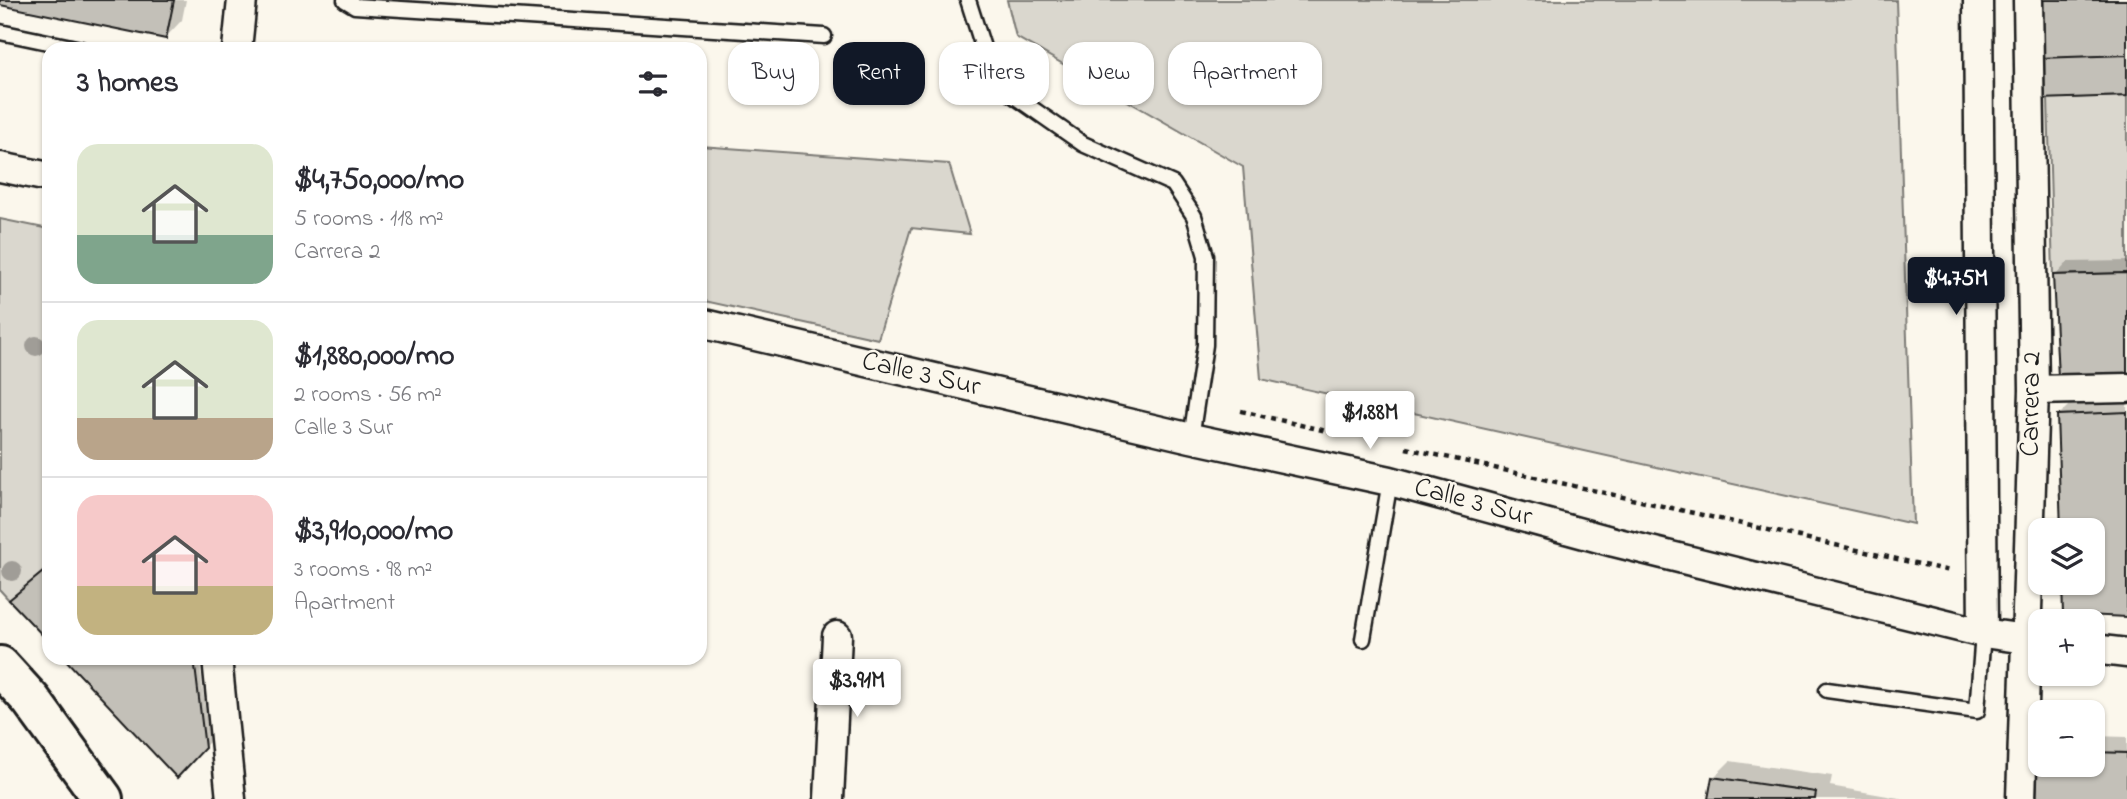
<!DOCTYPE html>
<html lang="en">
<head>
<meta charset="utf-8">
<style>
  body { margin:0; font-family:"Indie Flower",sans-serif; background:#f7f7f7; color:#2b2b33; height:100vh; display:flex; flex-direction:column; font-size:26px; white-space:nowrap }
  * { box-sizing:border-box; margin:0 }
  p { font-size:23px; color:#7c7c81 }
  .icon { flex:none; width:38px; height:38px; fill:none; stroke:currentColor; stroke-width:2; stroke-linecap:round; stroke-linejoin:round }
  .map { position:relative; flex:1; overflow:hidden }
  .side { position:absolute; left:42px; top:42px; width:665px; height:623px; display:flex; flex-direction:column; background:#fff; border-radius:21px; box-shadow:0 2px 5px #0004 }
  .side>* { flex:none }
  .hud { position:absolute; left:728px; top:42px; width:665px; height:63px; display:flex; gap:14px }
  .buttons { position:absolute; left:2028px; top:518px; display:grid; gap:14px }
  .buttons a { display:grid; place-items:center; width:77px; height:77px; border-radius:14px; background:#fff; box-shadow:0 2px 5px #0004; font-size:35px }
  .price { position:absolute; translate:-50% -60px; padding:0 16px; border-radius:7px; background:#fff; color:#222; font-size:23px; line-height:46px; filter:drop-shadow(0 2px 4px #0008) }
  .price::after { content:''; position:absolute; left:50%; top:42px; width:21px; height:16px; margin-left:-10px; background:inherit; clip-path:polygon(0 0,100% 0,50% 100%) }
  .price.current { background:#111827; color:#fff }
  ul { padding:0; list-style:none }
  li { display:flex; align-items:center; gap:21px; height:175px; padding:0 35px }
  li+li { border-top:2px solid #e1e1e2 }
  li span { display:grid; place-items:center; flex:none; width:196px; height:140px; border-radius:21px; color:#555 }
  li>.icon { margin-inline-start:auto }
  span .icon { width:84px; height:84px; fill:#fffc; stroke-width:1 }
  li b { font-size:30px }
  h2 { display:flex; justify-content:space-between; align-items:center; height:84px; padding:0 35px; font-size:30px }
  .chip { padding:0 24px; border-radius:21px; background:#fff; box-shadow:0 2px 5px #0004; font-size:24px; line-height:63px }
  .chip.current { background:#111827; color:#fff }
  .map>svg:first-child { display:block }
  .green { fill:#dad7ce; stroke:#7b7a75; stroke-width:2 }
  .shadow { fill:#0003 }
  .building { fill:#c3c0b8; stroke:#1c1c1c; stroke-width:2 }
  .lines { fill:none; stroke-linecap:round; stroke-linejoin:round }
  .lane-casing { stroke:#1c1c1c; stroke-width:19 }
  .street-casing { stroke:#1c1c1c; stroke-width:33 }
  .secondary-casing { stroke:#1c1c1c; stroke-width:44 }
  .path { stroke:#1c1c1c; stroke-width:4.5; stroke-dasharray:5 5; stroke-linecap:butt }
  .lane { stroke:#fbf7ec; stroke-width:14 }
  .street { stroke:#fbf7ec; stroke-width:28 }
  .secondary { stroke:#fbf7ec; stroke-width:38 }
  .tree { fill:#a09d97 }
  .labels { text-anchor:middle; dominant-baseline:central; stroke-width:5; stroke-linejoin:round; paint-order:stroke }
  .street-label { font-size:28px; fill:#1c1c1c; stroke:#fbf7ec }
</style>
</head>
<body>
<div class="map">
<svg width="2127" height="799" viewBox="0 0 2127 799">
  <rect width="100%" height="100%" fill="#fbf7ec"/>
  <filter id="ink" filterUnits="userSpaceOnUse"><feTurbulence type="fractalNoise" baseFrequency=".0143" numOctaves="2"/><feDisplacementMap in="SourceGraphic" scale="14" xChannelSelector="R" yChannelSelector="G"/><feConvolveMatrix kernelMatrix="1 2 1 2 8 2 1 2 1" color-interpolation-filters="sRGB"/></filter>
  <g filter="url(#ink)">
    <path class="green" d="M1007 0H1896L1913 524 1261 379 1243 167 1016 37Z
      M2127 96V273L2053 275 2048 98Z
      M700 146 949 164 970 234 911 228 878 339 700 300Z
      M0 219 49 229V567L9 600 0 590Z"/>
    <path class="shadow" d="M0 0H186L182 20 166 37 0 3Z
      M2127 261V372L2055 276 2068 262Z
      M2127 397V615L2065 612 2064 583H2093V530H2062L2058 416 2075 399Z
      M66 658H199L209 742 177 775Z
      M2093 736 2127 737V799H2038L2039 752 2040 765H2093Z
      M1730 761 1832 776 1830 786 1905 799H1710L1713 778Z"/>
    <path class="building" d="M0 0H174L166 39 0 5Z
      M2038 0H2127V55L2039 58Z
      M2127 55V96L2040 99 2039 58Z
      M2127 273V374L2058 377 2053 275Z
      M2127 412V617L2063 614 2062 583H2093V530H2061L2057 415Z
      M49 567V642L9 600Z
      M64 658H194L205 748 177 778Z
      M2038 751H2040V765H2093V752L2127 753V799H2036Z
      M1712 777 1816 792 1815 799H1708Z"/>
    <g class="lines">
      <defs>
        <path id="lane" d="M345 0 355 6 824 36
          M968 0 994 82 1083 144 1173 184 1194 216 1206 256 1205 345 1191 438
          M0 32 81 49
          M1363 639 1390 481
          M1827 690 1977 711 1983 633"/>
        <path id="street" d="M1978 0 1983 633
          M237 49 242 0
          M0 167 49 177
          M700 323 1191 438 1390 481 1614 542 1983 633 2040 641
          M2034 390 2127 388
          M2093 649 2127 653
          M217 658 231 799
          M829 799 837 636
          M2021 799 2034 390 2028 0"/>
        <path id="secondary" d="M0 666 31 700 103 799"/>
      </defs>
      <use href="#lane" class="lane-casing"/>
      <use href="#street" class="street-casing"/>
      <use href="#secondary" class="secondary-casing"/>
      <path class="path" d="M1241 411 1339 434
        M1406 448 1950 571"/>
      <use href="#lane" class="lane"/>
      <use href="#street" class="street"/>
      <use href="#secondary" class="secondary"/>
    </g>
    <g class="tree">
      <circle cx="36" cy="346" r="10"/>
      <circle cx="12" cy="571" r="10"/>
    </g>
  </g>
  <g class="labels">
    <g class="street-label">
      <text transform="translate(921 375) rotate(13)">Calle 3 Sur</text>
      <text transform="translate(2032 404) rotate(-89)">Carrera 2</text>
      <text transform="translate(1473 503) rotate(15)">Calle 3 Sur</text>
    </g>
  </g>
</svg>
<div class="buttons">
<a><svg class="icon" aria-label="layers" viewBox="0 0 24 24"><path d="M12 4l9 5-9 5-9-5zM3 14l9 5 9-5"/></svg></a>
<a>+</a>
<a>−</a>
</div>
<b class="price current" style="left:1956px;top:317px">$4.75M</b>
<b class="price" style="left:1370px;top:451px">$1.88M</b>
<b class="price" style="left:857px;top:719px">$3.91M</b>
<div class="hud">
<a class="chip">Buy</a>
<a class="chip current">Rent</a>
<a class="chip">Filters</a>
<a class="chip">New</a>
<a class="chip">Apartment</a>
</div>
<section class="side">
<h2>3 homes<svg class="icon" aria-label="filters" viewBox="0 0 24 24"><path d="M4 7h16M4 17h16"/><circle cx="9" cy="7" r="2"/><circle cx="15" cy="17" r="2"/></svg></h2>
<ul>
<li><span style="background:linear-gradient(#dfe7d0 65%,#7fa58c 0)"><svg class="icon" aria-label="home" viewBox="0 0 24 24"><path d="M3 11l9-7 9 7M6 9v11h12V9"/></svg></span><div><b>$4,750,000/mo</b><p>5 rooms · 118 m²</p><p>Carrera 2</p></div></li>
<li><span style="background:linear-gradient(#dfe7d0 70%,#b9a48a 0)"><svg class="icon" aria-label="home" viewBox="0 0 24 24"><path d="M3 11l9-7 9 7M6 9v11h12V9"/></svg></span><div><b>$1,880,000/mo</b><p>2 rooms · 56 m²</p><p>Calle 3 Sur</p></div></li>
<li><span style="background:linear-gradient(#f6c9c9 65%,#c2b280 0)"><svg class="icon" aria-label="home" viewBox="0 0 24 24"><path d="M3 11l9-7 9 7M6 9v11h12V9"/></svg></span><div><b>$3,910,000/mo</b><p>3 rooms · 98 m²</p><p>Apartment</p></div></li>
</ul>
</section>
</div>
</body>
</html>
